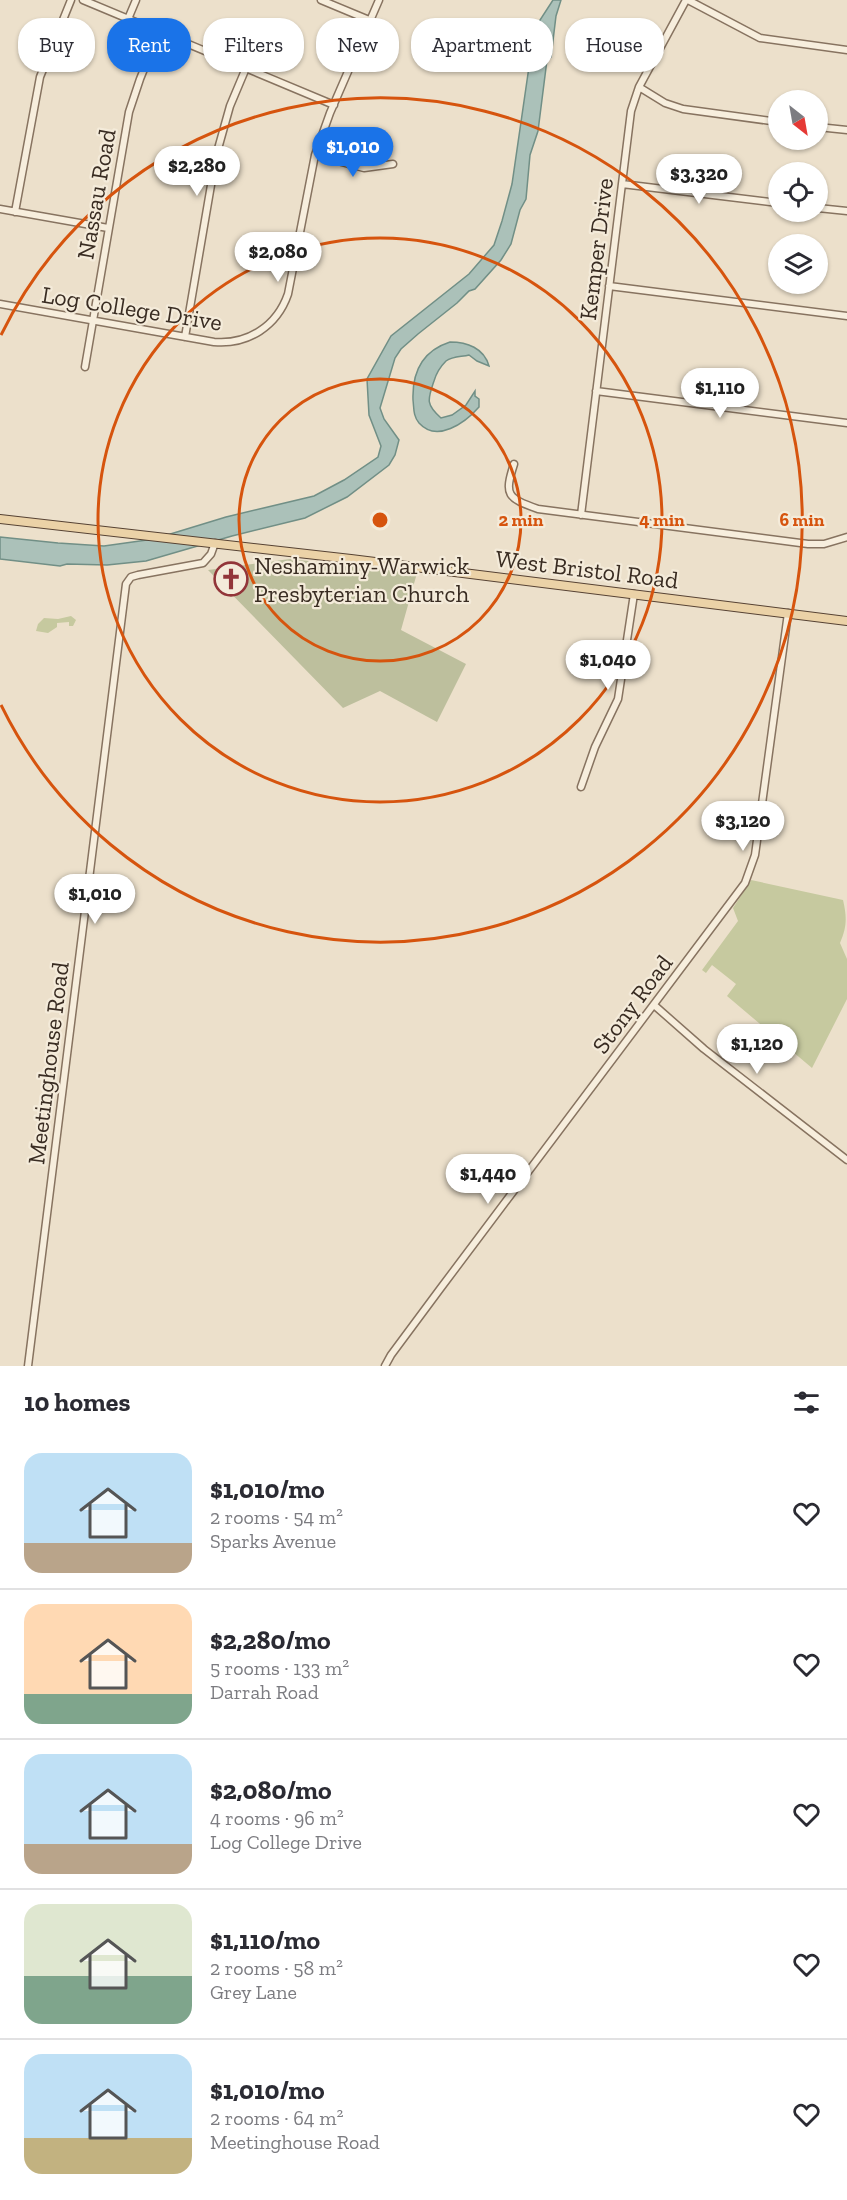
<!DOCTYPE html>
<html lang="en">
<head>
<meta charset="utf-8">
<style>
  body { margin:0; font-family:"Zilla Slab",serif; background:#f2f2f3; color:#2b2b33; height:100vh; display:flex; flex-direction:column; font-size:22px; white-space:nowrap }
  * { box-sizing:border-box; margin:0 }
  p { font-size:20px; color:#7c7c81 }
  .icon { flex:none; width:33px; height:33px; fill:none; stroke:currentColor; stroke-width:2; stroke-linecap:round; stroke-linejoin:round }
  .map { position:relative; height:1366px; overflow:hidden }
  .side { display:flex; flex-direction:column; background:#fff; flex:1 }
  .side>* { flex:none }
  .top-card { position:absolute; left:18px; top:18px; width:812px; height:54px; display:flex; gap:12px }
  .needle { width:39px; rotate:149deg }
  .tools { position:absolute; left:768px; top:90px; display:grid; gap:12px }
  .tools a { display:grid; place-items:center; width:60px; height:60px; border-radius:50%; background:#fff; box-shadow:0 2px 4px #0004; font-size:30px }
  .price { position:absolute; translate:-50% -51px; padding:0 14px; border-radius:21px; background:#fff; color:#222; font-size:20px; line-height:39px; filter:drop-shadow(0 2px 3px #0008) }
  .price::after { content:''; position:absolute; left:50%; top:36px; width:18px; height:14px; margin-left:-9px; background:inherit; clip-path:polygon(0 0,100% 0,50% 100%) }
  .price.active { background:#1a73e8; color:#fff }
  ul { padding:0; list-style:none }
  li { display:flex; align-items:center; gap:18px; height:150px; padding:0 24px }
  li+li { border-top:2px solid #e1e1e2 }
  li span { display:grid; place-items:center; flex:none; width:168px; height:120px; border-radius:18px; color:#555 }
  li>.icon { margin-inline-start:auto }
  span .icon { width:72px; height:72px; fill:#fffc; stroke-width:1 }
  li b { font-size:26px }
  h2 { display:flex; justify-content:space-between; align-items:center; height:72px; padding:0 24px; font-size:26px }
  .tag { padding:0 21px; border-radius:24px; background:#fff; box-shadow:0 2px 4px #0004; font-size:21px; line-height:54px }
  .tag.active { background:#1a73e8; color:#fff }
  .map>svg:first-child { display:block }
  .green { fill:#c6c99f }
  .cemetery { fill:#bdbf9d }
  .water { fill:#abc1b9; stroke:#718f86; stroke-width:1.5 }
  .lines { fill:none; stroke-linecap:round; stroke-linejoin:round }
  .minor-casing { stroke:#877360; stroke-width:9 }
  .major-casing { stroke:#564233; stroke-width:10 }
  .minor { stroke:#f7eedd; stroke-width:6 }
  .major { stroke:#ebd2a7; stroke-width:8 }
  .ring { fill:none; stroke:#d6540e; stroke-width:3 }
  .labels { text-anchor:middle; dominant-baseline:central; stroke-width:4.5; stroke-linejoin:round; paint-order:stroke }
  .street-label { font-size:24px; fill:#392c22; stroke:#f4ebda }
  .poi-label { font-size:24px; fill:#392c22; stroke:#f4ebda; text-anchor:start }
  .centre { fill:#d6540e; stroke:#f4ebda; stroke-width:3 }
  .ring-label { font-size:18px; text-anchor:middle; font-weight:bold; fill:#d6540e; stroke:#f4ebda; stroke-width:4.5; stroke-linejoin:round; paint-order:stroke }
</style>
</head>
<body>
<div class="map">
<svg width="847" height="1366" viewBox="0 0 847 1366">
  <rect width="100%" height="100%" fill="#ece0cb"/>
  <path class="green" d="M71 616 76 620 73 626H69V622L57 623V627L48 633 36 631 38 624 44 618 58 619Z
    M751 880 843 900C847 917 847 927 840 943L847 959V999L812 1068 727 996 736 984 712 965 706 973 702 970 738 921 733 908Z"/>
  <path class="cemetery" d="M290 559 417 573 401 630 466 664 437 722 380 691 343 708 208 570Z"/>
  <path class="water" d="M553 0H561L556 16 551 57 547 60 538 131 530 155 526 199 520 210 511 244 501 260 475 289 469 291 457 303 418 334 401 349 395 358 380 408 384 419 399 440 395 455 389 465 347 497 305 518 232 536 146 561 107 565 67 564 60 566 0 559V537L58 543 104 546 154 539 226 517 314 496 344 480 378 457 381 446 369 415 367 379 391 336 469 274 494 245 502 221 512 184 530 60 540 20Z
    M450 342C467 342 484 348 489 366L477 361 469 355C462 357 453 356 446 361 441 366 436 374 434 381 428 399 425 404 441 418L452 415 466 405 475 391V396L479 399V407C465 423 437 443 419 423 413 416 414 408 413 400 412 372 422 351 450 342Z"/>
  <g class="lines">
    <defs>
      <path id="minor" d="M83 0 334 105
        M321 0 369 20
        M688 0 760 38 847 50
        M128 19 136 0
        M639 87 665 103 683 109 778 122
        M818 127 847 130
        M315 155 364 168 393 164
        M622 184 778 203
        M818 208 847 211
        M0 209 108 228
        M15 212 40 77 71 0
        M609 286 847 316
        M0 304 214 342C248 345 277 326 288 294L315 155 330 113 379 0
        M185 337 216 156 230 106 246 68
        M85 367 129 112 140 79 159 32
        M596 391 847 423
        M514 464C504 495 507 498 538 509L808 544H824L847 537
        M581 515 631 111 639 87 686 0
        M581 787 595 747 618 699 634 594
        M654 1005 704 1049 847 1160
        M28 1366C63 1105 92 844 126 584L131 577 138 575 203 563 211 554 215 543
        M385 1366 391 1355 440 1289 745 883 755 855 788 613"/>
      <path id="major" d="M0 519 351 559 847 621"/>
    </defs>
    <use href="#minor" class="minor-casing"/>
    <use href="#major" class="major-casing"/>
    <use href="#minor" class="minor"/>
    <use href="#major" class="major"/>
  </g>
  <g class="ring">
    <circle cx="380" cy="520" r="141"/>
    <circle cx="380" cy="520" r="282"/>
    <path d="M1 335A422 422 0 1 1 1 705"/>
  </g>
  <defs>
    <symbol id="church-ring" viewBox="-11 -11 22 22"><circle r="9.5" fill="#f4ebda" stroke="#923539" stroke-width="1.5"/><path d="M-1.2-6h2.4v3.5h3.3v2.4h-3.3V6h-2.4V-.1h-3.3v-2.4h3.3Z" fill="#923539"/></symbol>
  </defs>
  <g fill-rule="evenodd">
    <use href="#church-ring" x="212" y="560" width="38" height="38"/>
  </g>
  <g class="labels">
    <g class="street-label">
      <text transform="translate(96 194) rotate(-80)">Nassau Road</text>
      <text transform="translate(596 249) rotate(-83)">Kemper Drive</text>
      <text transform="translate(132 308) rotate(9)">Log College Drive</text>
      <text transform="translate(587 569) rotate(7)">West Bristol Road</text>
      <text transform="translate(632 1004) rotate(-53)">Stony Road</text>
      <text transform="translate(48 1063) rotate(-83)">Meetinghouse Road</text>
    </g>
    <g class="poi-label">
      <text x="254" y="565">Neshaminy-Warwick<tspan x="254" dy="28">Presbyterian Church</tspan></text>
    </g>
  </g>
  <circle cx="380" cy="520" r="9" class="centre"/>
  <g class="ring-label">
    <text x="521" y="526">2 min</text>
    <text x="662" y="526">4 min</text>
    <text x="802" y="526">6 min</text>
  </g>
</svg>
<div class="tools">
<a><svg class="needle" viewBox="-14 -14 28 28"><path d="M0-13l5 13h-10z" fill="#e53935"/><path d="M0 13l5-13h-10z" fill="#7c7c81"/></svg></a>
<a><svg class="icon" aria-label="locate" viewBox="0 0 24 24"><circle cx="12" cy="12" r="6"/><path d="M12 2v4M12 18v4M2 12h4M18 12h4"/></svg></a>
<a><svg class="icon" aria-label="layers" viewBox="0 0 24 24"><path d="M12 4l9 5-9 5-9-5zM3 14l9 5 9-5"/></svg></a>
</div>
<b class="price active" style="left:353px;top:178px">$1,010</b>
<b class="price" style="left:197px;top:197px">$2,280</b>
<b class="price" style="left:699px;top:205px">$3,320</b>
<b class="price" style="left:278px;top:283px">$2,080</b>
<b class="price" style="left:720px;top:419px">$1,110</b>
<b class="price" style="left:608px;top:691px">$1,040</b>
<b class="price" style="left:743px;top:852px">$3,120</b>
<b class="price" style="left:95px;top:925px">$1,010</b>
<b class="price" style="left:757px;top:1075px">$1,120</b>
<b class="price" style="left:488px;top:1205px">$1,440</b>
<div class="top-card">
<a class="tag">Buy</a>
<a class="tag active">Rent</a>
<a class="tag">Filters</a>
<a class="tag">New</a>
<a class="tag">Apartment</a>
<a class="tag">House</a>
</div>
</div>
<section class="side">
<h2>10 homes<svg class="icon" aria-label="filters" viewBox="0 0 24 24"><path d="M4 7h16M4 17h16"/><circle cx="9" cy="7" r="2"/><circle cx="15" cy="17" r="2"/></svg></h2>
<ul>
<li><span style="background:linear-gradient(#bfe0f5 75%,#b9a48a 0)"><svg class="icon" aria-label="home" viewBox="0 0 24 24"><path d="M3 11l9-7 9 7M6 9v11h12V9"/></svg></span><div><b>$1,010/mo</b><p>2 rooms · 54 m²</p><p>Sparks Avenue</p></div><svg class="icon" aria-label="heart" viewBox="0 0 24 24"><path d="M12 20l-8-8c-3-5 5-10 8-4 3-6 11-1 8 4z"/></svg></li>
<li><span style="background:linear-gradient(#ffd9b3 75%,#7fa58c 0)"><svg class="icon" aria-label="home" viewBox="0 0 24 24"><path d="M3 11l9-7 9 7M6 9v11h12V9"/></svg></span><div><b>$2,280/mo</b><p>5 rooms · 133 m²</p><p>Darrah Road</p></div><svg class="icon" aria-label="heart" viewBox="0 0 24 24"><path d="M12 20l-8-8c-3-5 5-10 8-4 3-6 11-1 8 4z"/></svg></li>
<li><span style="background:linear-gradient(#bfe0f5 75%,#b9a48a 0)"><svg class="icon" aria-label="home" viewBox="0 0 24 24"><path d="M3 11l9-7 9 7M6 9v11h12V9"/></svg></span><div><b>$2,080/mo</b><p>4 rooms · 96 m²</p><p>Log College Drive</p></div><svg class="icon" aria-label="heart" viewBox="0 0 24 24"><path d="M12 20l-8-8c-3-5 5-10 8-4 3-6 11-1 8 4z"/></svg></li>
<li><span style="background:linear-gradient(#dfe7d0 60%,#7fa58c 0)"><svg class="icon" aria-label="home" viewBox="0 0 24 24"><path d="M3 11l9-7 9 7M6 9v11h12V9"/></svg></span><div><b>$1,110/mo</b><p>2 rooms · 58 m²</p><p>Grey Lane</p></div><svg class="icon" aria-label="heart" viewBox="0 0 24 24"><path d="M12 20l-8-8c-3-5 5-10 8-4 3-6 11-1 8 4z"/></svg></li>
<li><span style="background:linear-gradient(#bfe0f5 70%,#c2b280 0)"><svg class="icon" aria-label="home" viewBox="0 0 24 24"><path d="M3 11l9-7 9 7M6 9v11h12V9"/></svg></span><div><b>$1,010/mo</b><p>2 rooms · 64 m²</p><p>Meetinghouse Road</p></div><svg class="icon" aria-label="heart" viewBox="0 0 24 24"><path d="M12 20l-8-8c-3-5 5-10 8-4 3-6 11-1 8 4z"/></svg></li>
</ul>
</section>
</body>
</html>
